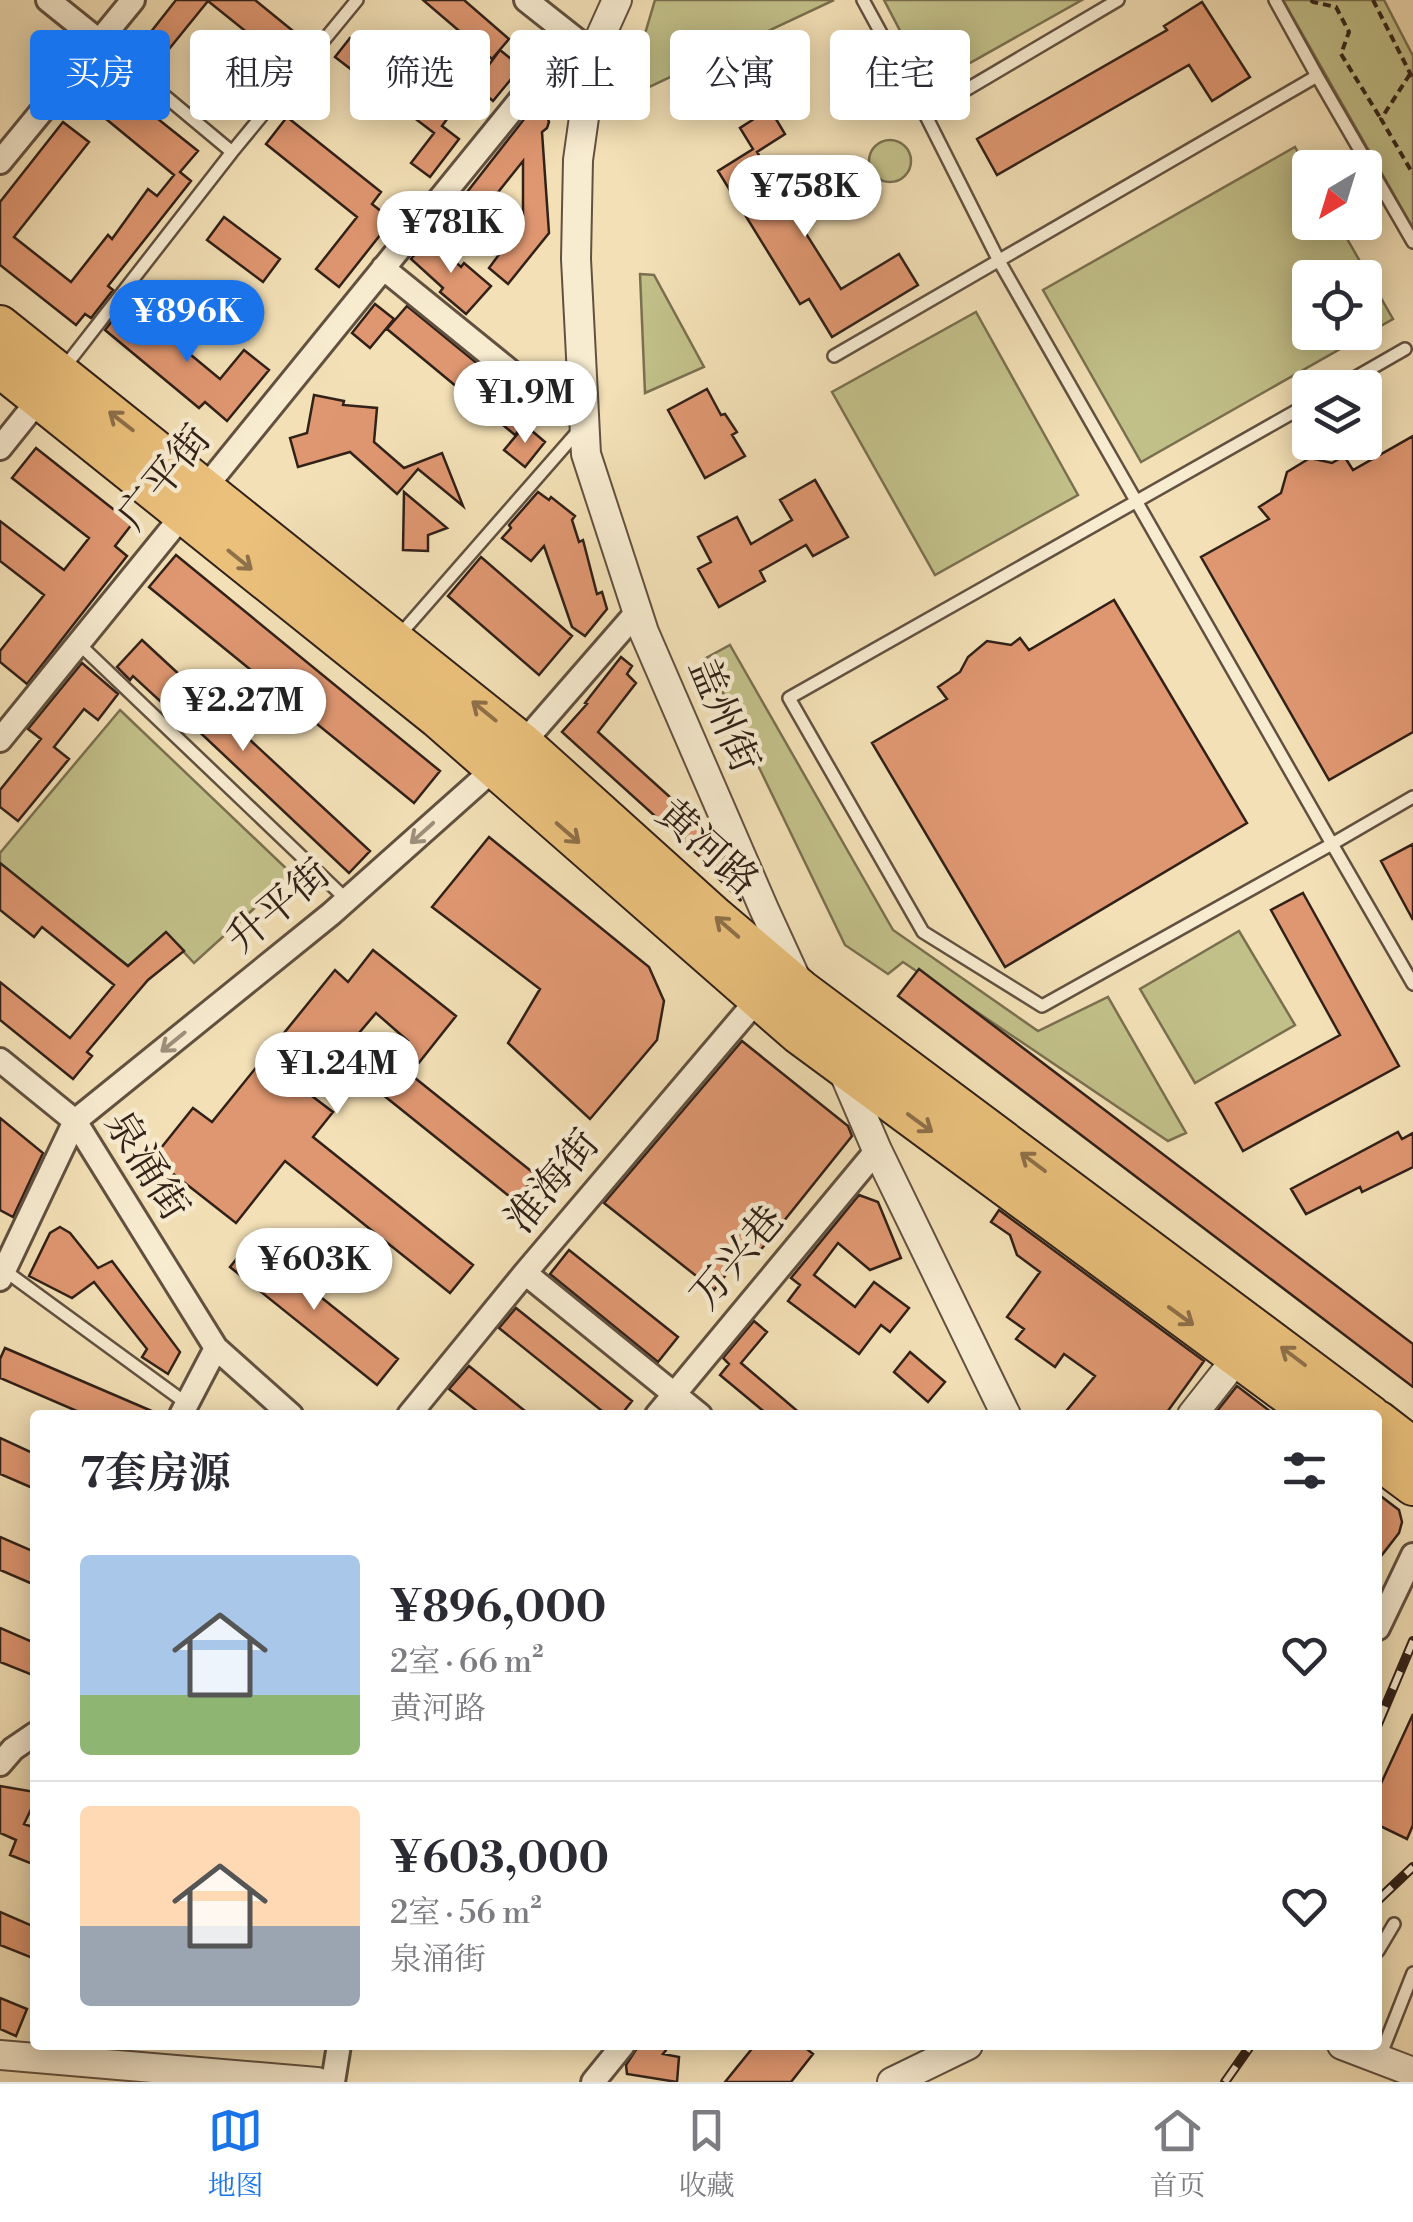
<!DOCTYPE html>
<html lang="zh">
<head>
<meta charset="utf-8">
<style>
  body { margin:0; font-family:"Libre Bodoni","Noto Serif SC",serif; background:#f7f7f7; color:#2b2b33; height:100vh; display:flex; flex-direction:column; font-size:38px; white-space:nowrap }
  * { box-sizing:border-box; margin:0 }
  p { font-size:32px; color:#7c7c81 }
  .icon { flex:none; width:55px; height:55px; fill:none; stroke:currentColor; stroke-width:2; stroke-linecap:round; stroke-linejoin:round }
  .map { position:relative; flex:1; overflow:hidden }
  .side { position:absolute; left:30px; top:1410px; width:1352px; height:640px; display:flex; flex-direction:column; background:#fff; border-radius:10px; box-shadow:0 5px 25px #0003 }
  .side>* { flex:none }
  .guide { position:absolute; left:30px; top:30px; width:1355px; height:90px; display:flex; gap:20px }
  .needle { width:65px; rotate:218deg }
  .fabs { position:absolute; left:1292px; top:150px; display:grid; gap:20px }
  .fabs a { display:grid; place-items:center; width:90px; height:90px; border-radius:10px; background:#fff; box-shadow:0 5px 25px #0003; font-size:50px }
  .price { position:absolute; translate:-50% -85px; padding:0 22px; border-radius:35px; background:#fff; color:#222; font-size:32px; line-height:65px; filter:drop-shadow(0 2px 5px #0008) }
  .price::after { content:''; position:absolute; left:50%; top:60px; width:30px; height:22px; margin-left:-15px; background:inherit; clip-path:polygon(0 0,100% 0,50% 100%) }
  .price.active { background:#1a73e8; color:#fff }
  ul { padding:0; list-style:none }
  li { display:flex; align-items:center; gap:30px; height:250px; padding:0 50px }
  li+li { border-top:2px solid #e1e1e2 }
  li span { display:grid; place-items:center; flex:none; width:280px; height:200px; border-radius:10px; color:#555 }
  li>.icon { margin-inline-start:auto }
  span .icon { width:120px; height:120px; fill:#fffc; stroke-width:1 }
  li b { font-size:42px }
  h2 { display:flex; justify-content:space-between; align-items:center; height:120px; padding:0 50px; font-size:42px }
  .tag { padding:0 35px; border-radius:10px; background:#fff; box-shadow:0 5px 25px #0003; font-size:35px; line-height:90px }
  .tag.active { background:#1a73e8; color:#fff }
  .tab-bar { display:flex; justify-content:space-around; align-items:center; height:140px; border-top:2px solid #e1e1e2; background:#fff; font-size:28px; color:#7c7c81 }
  .tab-bar a { display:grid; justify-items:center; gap:5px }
  .tab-bar .active { color:#1a73e8 }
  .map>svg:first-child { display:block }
  .green { fill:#c2c089; stroke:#7a7050; stroke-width:2.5; fill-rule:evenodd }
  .building { fill:#df9771; stroke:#312118; stroke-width:2.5 }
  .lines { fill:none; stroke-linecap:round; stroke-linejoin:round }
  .service-casing { stroke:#625140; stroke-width:16 }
  .minor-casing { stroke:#625140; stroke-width:28 }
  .tertiary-casing { stroke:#625140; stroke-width:32 }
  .primary-casing { stroke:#312118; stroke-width:42 }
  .path { stroke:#312118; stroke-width:4; stroke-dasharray:8 5; stroke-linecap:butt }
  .service { stroke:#f7ebd0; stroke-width:11 }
  .minor { stroke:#f7ebd0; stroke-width:22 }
  .tertiary { stroke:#f7ebd0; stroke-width:28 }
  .primary { stroke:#eac07b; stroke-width:38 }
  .rail-casing { stroke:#312118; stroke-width:10 }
  .rail { stroke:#f7ebd0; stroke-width:6; stroke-dasharray:19; stroke-linecap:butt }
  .oneway { stroke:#8e704a }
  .oneway2 { stroke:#9e907d }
  .labels { text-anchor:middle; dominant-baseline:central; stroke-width:9; stroke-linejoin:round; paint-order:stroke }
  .street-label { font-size:40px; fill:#312118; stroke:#f7ebd0 }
</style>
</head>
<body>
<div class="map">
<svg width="1413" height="2082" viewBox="0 0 1413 2082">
  <rect width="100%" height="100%" fill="#f3e0b6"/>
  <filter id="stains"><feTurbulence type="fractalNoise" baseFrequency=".002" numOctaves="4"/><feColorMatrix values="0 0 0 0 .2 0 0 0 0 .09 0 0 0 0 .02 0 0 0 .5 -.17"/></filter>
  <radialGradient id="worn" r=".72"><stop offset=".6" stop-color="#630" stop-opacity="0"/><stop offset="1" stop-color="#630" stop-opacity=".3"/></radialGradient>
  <path class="green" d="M655 0H834L626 98Z
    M884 0H1082L929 86Z
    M1283 0H1384L1413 56V228Z
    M869 161a21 21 0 1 1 42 0a21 21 0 1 1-42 0Z
    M1295 147 1310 174V222L1338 223 1393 319 1141 462 1043 290ZM1310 278H1365V332H1310Z
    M640 274 654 275 704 367 645 393Z
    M976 312 1078 495 935 575 832 392Z
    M730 645 893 930 1038 1031 1108 997 1186 1133 1168 1141 903 962 888 974 845 945 706 658Z
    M120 710 292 874 194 963 166 933 128 966 0 863V853Z
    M1239 931 1295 1025 1195 1083 1140 989Z"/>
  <path class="building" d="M176 0H255L293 31 274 54 208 1 165 54 146 38Z
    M423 0H464L509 39 492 59Z
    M1202 2 1250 77 1212 101 1189 65 997 175 977 139 1167 30 1164 26Z
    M350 38 450 115 442 126 459 139 430 177 411 163 434 133 335 57Z
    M500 50 521 67 493 101 474 85Z
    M103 75 198 151 180 172 191 181 108 286 113 290 91 318 85 314 76 325 0 265V202L63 122 89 142 14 237 71 282 108 235 112 239 148 189 157 196 174 175 83 100Z
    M532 109 546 113 549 122 547 128 542 132 549 233 508 284 489 268 523 222V161L471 226 453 210Z
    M287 117 381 192 372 204 392 220 339 287 316 269 357 217 266 144Z
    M757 117 776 119 785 134 757 152 788 202 813 188 823 207 798 221 841 289 899 254 918 285 832 337 809 299 800 304 718 171 753 149 740 128Z
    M224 217 280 259 263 282 207 240Z
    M429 238 461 267 464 263 491 286 466 314 440 292 443 288 411 259Z
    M127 302 220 379 244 350 269 370 227 421 205 402 199 408 105 330Z
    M375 304 394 319 370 348 352 333Z
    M407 306 535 411 515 435 387 329Z
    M707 389 721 415 725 414 737 432 732 435 745 456 705 478 668 410Z
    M314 395 344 401 343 405 377 408 374 442 404 468 442 453 463 506 418 469 397 494 350 452 298 467 290 438 307 433Z
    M525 425 545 442 525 467 504 450Z
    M1413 436V732L1329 780 1201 557 1269 519 1259 507 1281 493 1287 472 1310 458 1332 463 1344 456 1353 470Z
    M36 448 132 524 115 546 127 556 27 684 0 662V651L44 595 0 561V521L64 570 89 538 12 478Z
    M815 480 848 537 813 556 806 545 760 571 765 581 719 607 698 569 711 562 698 537 737 517 751 544 792 520 780 500Z
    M404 492 447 528 428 535V551L403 550Z
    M538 492 549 500 551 497 575 516 572 520 579 542 583 540 597 594 602 592 607 609 585 636 572 627 544 546 531 561 502 538 511 528 509 525Z
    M176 555 440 771 414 803 149 587Z
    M481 557 572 636 539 675 448 596Z
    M1114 600 1247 823 1005 967 872 743 947 699 938 687 960 672 968 657 987 641 1011 645 1020 638 1029 650Z
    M142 640 370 851 349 873 189 722 186 725 133 676 130 680 117 667Z
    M621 657 632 666 627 674 636 683 598 732 713 836 741 901 705 865 707 863 562 732 587 704 585 703Z
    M82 663 118 694 98 720 84 709 54 747 69 759 18 821 0 807V790L41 739 28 729Z
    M489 837 649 967 664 1001 657 1040 590 1119 508 1043 540 989 432 907Z
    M1413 844V920L1381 861Z
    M0 863 128 966 166 932 184 951 148 980 130 1001 87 1052 92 1056 73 1079 0 1020V982L70 1038 114 985 42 927 34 937 0 910Z
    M1303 893 1399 1066 1243 1151 1216 1103 1340 1035 1271 910Z
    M373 950 456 1016 410 1074 536 1175 515 1201 372 1086 408 1041 376 1013 308 1093 333 1112 313 1137 473 1265 450 1293 285 1161 236 1223 153 1158 193 1108 212 1122 335 970 348 982Z
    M919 969 1413 1344V1387L898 996Z
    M742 1041 848 1126 852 1136 759 1252 750 1244 714 1290 604 1203Z
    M0 1118 43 1153 13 1217 0 1210Z
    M1398 1132 1402 1139 1413 1133V1167L1362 1192 1360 1187 1306 1214 1291 1189Z
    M859 1195 878 1202 901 1258 870 1270 838 1243 814 1275 855 1307 874 1282 909 1308 890 1332 881 1325 859 1354 788 1301 800 1285 791 1278Z
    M999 1210 1204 1361 1165 1415H1063L1095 1376 1064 1354 1055 1367 1016 1339 1024 1329 1007 1317 1040 1272 1017 1255 1010 1235 991 1222Z
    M60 1227 70 1233 98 1268 112 1261 180 1352 168 1374 142 1357 147 1349 94 1282 72 1298 29 1276 50 1233Z
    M251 1241 398 1359 377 1385 230 1267Z
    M569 1250 678 1337 658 1362 550 1274Z
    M516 1308 632 1401 621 1415H607L499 1328Z
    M754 1321 767 1332 741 1363 802 1415H768L720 1375 729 1364 723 1358Z
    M5 1348 161 1415H86L0 1378V1359Z
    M910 1352 945 1382 928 1402 894 1372Z
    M469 1366 530 1415H482L449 1389Z
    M1237 1386 1275 1415H1214Z
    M0 1438 35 1454V1489L0 1474Z
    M1378 1494 1399 1510 1402 1522 1399 1533 1378 1560Z
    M0 1537 35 1552V1585L0 1570Z
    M0 1628 35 1643V1676L0 1662Z
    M1413 1714V1825L1407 1839 1378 1825V1790Z
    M0 1786 35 1792V1801L24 1824 35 1828V1865L10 1855 16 1840 0 1833Z
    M0 1912 35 1927V1959L0 1945Z
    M0 1998 27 2009 16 2036 0 2029Z
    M639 2045H670L663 2054 679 2057 677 2082 627 2074 626 2065Z
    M755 2045H802L813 2054 791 2082H725Z"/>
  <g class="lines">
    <defs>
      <path id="service" d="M863 0 925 114 999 261 1332 844 1413 797
        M1275 0 1317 76
        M99 41 232 152
        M925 114 1118 0
        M834 356 1317 76 1413 242
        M63 369 232 152 357 0
        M1337 388 1405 349
        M1310 403 789 698 923 932 1042 1006 1332 844 1413 984
        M397 638 579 430
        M78 643 347 900
        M4 1270 186 1403
        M1378 1951 1394 1924
        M1379 2059 1413 1973"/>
      <path id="minor" d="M48 0 99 41
        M526 0 593 53
        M0 162 133 0
        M383 268 553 406 583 398
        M0 448 45 392
        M0 740 547 67 593 53
        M0 1060 75 1121 216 1348 291 1415
        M525 1273 700 1415
        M0 1279 75 1121 331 914 523 743 638 611
        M181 1415 216 1348
        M409 1415 525 1273 757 1000
        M657 1415 877 1150
        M1378 1628 1413 1555
        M0 1764 13 1749 35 1734
        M333 2082 339 2045
        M593 2082 623 2045"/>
      <path id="tertiary" d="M617 0 593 53 578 160 576 259 586 454 644 632 764 909 797 981
        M840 1064 877 1150 1006 1415
        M1192 1415 1237 1358
        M1342 2045 1413 2072
        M0 2055 317 2082
        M892 2082 968 2045"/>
      <path id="primary" d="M0 325 523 743 716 917 802 990 1371 1415
        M0 368 437 718 798 1034 1315 1415
        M1378 1420 1413 1447
        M1378 1460 1413 1486"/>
    </defs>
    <use href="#service" class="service-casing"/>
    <use href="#minor" class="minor-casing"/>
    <use href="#tertiary" class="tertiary-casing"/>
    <use href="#primary" class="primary-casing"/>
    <path class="path" d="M1311 0 1313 2 1336 7 1349 32 1341 54 1381 119
      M1373 0 1413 79
      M1410 74 1381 119 1413 174"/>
    <use href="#service" class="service"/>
    <use href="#minor" class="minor"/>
    <use href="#tertiary" class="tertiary"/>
    <use href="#primary" class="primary"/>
    <defs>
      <path id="rail" d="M1378 1724 1413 1641
        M1378 1900 1413 1867
        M1225 2082 1251 2045"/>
    </defs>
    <use href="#rail" class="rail-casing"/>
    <use href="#rail" class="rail"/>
  </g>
  <defs><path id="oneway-shaft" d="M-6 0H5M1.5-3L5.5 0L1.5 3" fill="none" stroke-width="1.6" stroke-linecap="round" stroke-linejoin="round" transform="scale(2.5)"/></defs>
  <g class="oneway">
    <use href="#oneway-shaft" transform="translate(121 421) rotate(-142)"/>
    <use href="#oneway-shaft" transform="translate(240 560) rotate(39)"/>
    <use href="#oneway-shaft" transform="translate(484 711) rotate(-141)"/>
    <use href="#oneway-shaft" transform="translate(568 833) rotate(41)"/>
    <use href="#oneway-shaft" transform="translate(727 927) rotate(-139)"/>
    <use href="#oneway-shaft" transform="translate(920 1123) rotate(36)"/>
    <use href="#oneway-shaft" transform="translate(1033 1162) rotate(-143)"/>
    <use href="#oneway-shaft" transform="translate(1181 1316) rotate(36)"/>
    <use href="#oneway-shaft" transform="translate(1293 1356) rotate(-143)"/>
  </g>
  <g class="oneway2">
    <use href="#oneway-shaft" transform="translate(422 833) rotate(138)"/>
    <use href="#oneway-shaft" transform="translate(173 1042) rotate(141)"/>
  </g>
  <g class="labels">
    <g class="street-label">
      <text transform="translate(165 478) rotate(-51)">广平街</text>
      <text transform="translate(723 715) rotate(67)">盖州街</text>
      <text transform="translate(707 848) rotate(42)">黄河路</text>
      <text transform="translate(279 907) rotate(-40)">升平街</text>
      <text transform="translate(146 1166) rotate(58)">泉涌街</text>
      <text transform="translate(553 1182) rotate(-50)">淮海街</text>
      <text transform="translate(738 1258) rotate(-50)">万兴巷</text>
    </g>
  </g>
  <rect width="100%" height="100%" filter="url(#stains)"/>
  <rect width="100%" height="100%" fill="url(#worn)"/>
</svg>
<div class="fabs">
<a><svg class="needle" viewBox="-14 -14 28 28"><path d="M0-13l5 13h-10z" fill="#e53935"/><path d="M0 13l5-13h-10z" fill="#7c7c81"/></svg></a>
<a><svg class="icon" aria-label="locate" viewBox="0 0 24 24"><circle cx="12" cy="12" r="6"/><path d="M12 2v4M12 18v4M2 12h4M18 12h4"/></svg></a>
<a><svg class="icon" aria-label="layers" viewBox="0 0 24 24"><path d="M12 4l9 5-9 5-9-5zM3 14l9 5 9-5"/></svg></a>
</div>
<b class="price" style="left:805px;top:240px">¥758K</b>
<b class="price" style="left:451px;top:276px">¥781K</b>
<b class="price active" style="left:187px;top:365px">¥896K</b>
<b class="price" style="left:525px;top:446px">¥1.9M</b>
<b class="price" style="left:243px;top:754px">¥2.27M</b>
<b class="price" style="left:337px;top:1117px">¥1.24M</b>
<b class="price" style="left:314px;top:1313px">¥603K</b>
<div class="guide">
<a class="tag active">买房</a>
<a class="tag">租房</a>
<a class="tag">筛选</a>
<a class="tag">新上</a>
<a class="tag">公寓</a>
<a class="tag">住宅</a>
</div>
<section class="side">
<h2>7套房源<svg class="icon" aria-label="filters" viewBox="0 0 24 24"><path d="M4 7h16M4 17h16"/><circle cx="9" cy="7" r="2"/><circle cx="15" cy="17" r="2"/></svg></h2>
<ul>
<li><span style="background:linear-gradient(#a9c7e8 70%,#8fb573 0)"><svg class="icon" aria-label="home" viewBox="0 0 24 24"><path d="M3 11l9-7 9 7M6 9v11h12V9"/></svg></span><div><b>¥896,000</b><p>2室 · 66 m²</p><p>黄河路</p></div><svg class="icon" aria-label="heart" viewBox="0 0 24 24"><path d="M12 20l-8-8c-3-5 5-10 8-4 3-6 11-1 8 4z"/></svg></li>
<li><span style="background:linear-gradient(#ffd9b3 60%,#9aa5b1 0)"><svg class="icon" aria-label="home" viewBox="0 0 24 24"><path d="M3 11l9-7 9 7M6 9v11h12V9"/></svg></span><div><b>¥603,000</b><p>2室 · 56 m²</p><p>泉涌街</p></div><svg class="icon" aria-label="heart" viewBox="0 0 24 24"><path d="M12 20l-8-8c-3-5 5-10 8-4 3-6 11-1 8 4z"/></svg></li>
</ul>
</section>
</div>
<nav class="tab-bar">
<a class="active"><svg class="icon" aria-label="map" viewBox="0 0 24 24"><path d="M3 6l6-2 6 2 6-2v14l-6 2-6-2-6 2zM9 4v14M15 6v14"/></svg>地图</a>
<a><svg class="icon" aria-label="saved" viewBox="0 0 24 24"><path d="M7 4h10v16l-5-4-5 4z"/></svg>收藏</a>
<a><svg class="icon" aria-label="home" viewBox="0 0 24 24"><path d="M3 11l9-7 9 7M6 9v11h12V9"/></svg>首页</a>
</nav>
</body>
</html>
